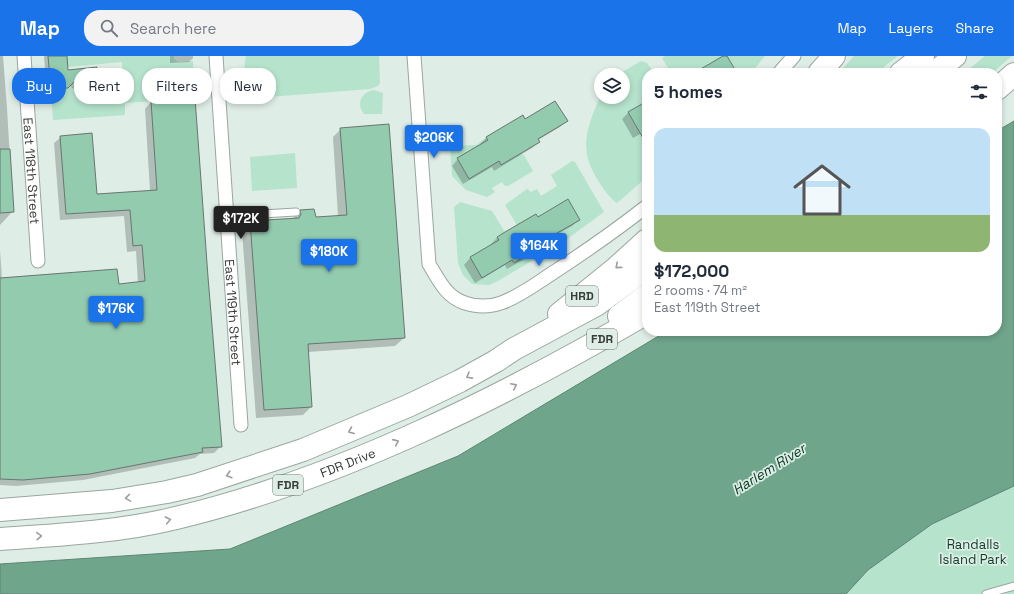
<!DOCTYPE html>
<html lang="en">
<head>
<meta charset="utf-8">
<style>
  body { margin:0; font-family:"Space Grotesk",sans-serif; background:#f2f2f3; color:#1f2937; height:100vh; display:flex; flex-direction:column; font-size:15px; white-space:nowrap }
  * { box-sizing:border-box; margin:0 }
  p { font-size:13px; color:#747a83 }
  .icon { flex:none; width:22px; height:22px; fill:none; stroke:currentColor; stroke-width:2; stroke-linecap:round; stroke-linejoin:round }
  .map { position:relative; flex:1; overflow:hidden }
  .sheet { position:absolute; left:642px; top:12px; width:360px; height:268px; display:flex; flex-direction:column; background:#fff; border-radius:16px; box-shadow:0 2px 6px #0003 }
  .sheet>* { flex:none }
  .hud { position:absolute; left:12px; top:12px; width:380px; height:36px; display:flex; gap:8px }
  .buttons { position:absolute; left:594px; top:12px; display:grid; gap:8px }
  .buttons a { display:grid; place-items:center; width:36px; height:36px; border-radius:50%; background:#fff; box-shadow:0 2px 6px #0003; font-size:20px }
  .price { position:absolute; translate:-50% -34px; padding:0 9px; border-radius:4px; background:#1a73e8; color:#fff; font-size:13px; line-height:26px; filter:drop-shadow(0 1px 2px #0008) }
  .price::after { content:''; position:absolute; left:50%; top:24px; width:12px; height:9px; margin-left:-6px; background:inherit; clip-path:polygon(0 0,100% 0,50% 100%) }
  .price.selected { background:#222; color:#fff }
  ul { padding:0; list-style:none }
  li { display:grid; align-content:center; gap:8px; height:212px; padding:0 12px }
  li span { display:grid; place-items:center; height:124px; border-radius:12px; color:#555 }
  li>.icon { margin-inline-start:auto }
  span .icon { width:72px; height:72px; fill:#fffc; stroke-width:1 }
  li b { font-size:17px }
  h2 { display:flex; justify-content:space-between; align-items:center; height:48px; padding:0 12px; font-size:17px }
  .tag { padding:0 14px; border-radius:16px; background:#fff; box-shadow:0 2px 6px #0003; font-size:14px; line-height:36px }
  .tag.selected { background:#1a73e8; color:#fff }
  header { display:flex; align-items:center; gap:24px; box-sizing:border-box; height:56px; padding:0 20px; background:#1a73e8; color:#fff }
  header strong { font-size:19px }
  nav { display:flex; gap:22px; margin-inline-start:auto; font-size:14px }
  .search { width:280px; height:36px; background:#f2f2f3; display:flex; align-items:center; gap:10px; box-sizing:border-box; padding:0 14px; border-radius:16px; color:#747a83; font-size:15px }
  .map>svg:first-child { display:block }
  .green { fill:#b5e3cc }
  .water { fill:#6fa58b; stroke:#5e8673 }
  .shadow { fill:#0003 }
  .building { fill:#93cbaf; stroke:#69766f }
  .lines { fill:none; stroke-linecap:round; stroke-linejoin:round }
  .lane-casing { stroke:#98a79f; stroke-width:9 }
  .street-casing { stroke:#98a79f; stroke-width:15 }
  .highway-casing { stroke:#98a79f; stroke-width:24 }
  .lane { stroke:#fff; stroke-width:7 }
  .street { stroke:#fff; stroke-width:13 }
  .highway { stroke:#fff; stroke-width:22 }
  .oneway { stroke:#9b9e9c }
  .labels { text-anchor:middle; dominant-baseline:central; stroke-width:3.5; stroke-linejoin:round; paint-order:stroke }
  .shield { fill:#deede5; stroke:#69726d; stroke-width:1 }
  .shield-label { font-size:12px; font-weight:bold; fill:#373d3a }
  .street-label { font-size:13px; fill:#373d3a; stroke:#deede5 }
  .park-label { font-size:13px; fill:#0e3c2a; stroke:#deede5 }
  .water-label { font-size:14px; font-style:italic; fill:#093826; stroke:#deede5 }
</style>
</head>
<body>
<header>
<strong>Map</strong>
<div class="search"><svg class="icon" aria-label="search" viewBox="0 0 24 24"><circle cx="10" cy="10" r="6"/><path d="M15 15l6 6"/></svg>Search here</div>
<nav><a>Map</a><a>Layers</a><a>Share</a></nav>
</header>
<div class="map">
<svg width="1014" height="538" viewBox="0 0 1014 538">
  <rect width="100%" height="100%" fill="#deede5"/>
  <path class="green" d="M67 0H174V3L178 6 193 5 195 42 125 47V59L53 64 51 33 123 27 122 6 68 11Z
    M246 0H379L380 27 378 30 370 33 256 42C252 41 250 40 248 37 243 30 244 7 246 0Z
    M665 0H723L696 16 694 13 687 17H671L662 2Z
    M727 0H765L751 17H737Z
    M854 0H898L876 17H839Z
    M985 0H1012L992 17H964Z
    M641 5 647 7 654 17H647V45L628 56 639 76 647 72V121L617 147C609 142 604 133 599 126 577 92 587 73 601 38V41H623V19H617Z
    M374 34 383 37 382 58H364C356 48 361 36 374 34Z
    M486 82 488 85 458 102 470 123 499 105 501 109 520 98 524 99 533 115 508 130H505L502 126 492 132 495 136 487 141 466 134 452 120 450 90 476 89Z
    M295 97 297 132 252 135 250 101Z
    M572 105 575 106 604 156 563 186 551 184 549 181 580 164 568 143 538 161 536 158 517 169 505 149 527 133 531 136 537 133 541 140 557 130 551 119Z
    M460 146 492 155 505 176 497 180 499 184 470 201 482 222 512 204 514 207 530 198 531 202 553 188 559 189 496 226 489 229 472 228 463 219 458 207 454 151Z
    M1014 430V538H846L868 514 932 468Z"/>
  <path class="water" d="M1014 65V430L932 468 868 514 846 538H0V508L230 493 458 400 667 275H997V75Z"/>
  <path class="shadow" d="M0 0H3L7 52 13 155 0 169Z
    M44 0H66L67 15 97 29 93 33 76 34 69 30 63 35 47 37Z
    M170 0H193V2L189 6 170 7Z
    M694 14 696 17H689Z
    M151 46 221 390 214 397 200 398 195 402 83 424 16 430 0 429V194L2 223 118 229 138 227 136 195 127 196 124 160 60 164 54 87 61 81 96 139 150 135 145 53Z
    M647 46V74L633 82 622 63 628 57Z
    M523 60 525 64 566 65 560 71 538 84 539 86 532 92 494 115 492 111 463 128 452 110 458 103 481 90 480 88 486 82Z
    M341 73 404 282 395 290 308 296 311 351 303 359 256 362 242 175 251 166 292 163 301 155 316 162 338 160 333 81Z
    M538 162 579 163 572 170 549 183 550 185 544 192 507 213 505 209 475 227 464 209 470 202 492 189 491 188 498 181Z"/>
  <path class="building" d="M48 0H67L68 14 97 11 98 29 80 30 74 26 68 32 51 33Z
    M723 0H727L737 17H694Z
    M195 42 208 221 222 391 202 392 203 396 90 418 23 424 0 423V222L117 213 119 228 145 225 142 189 133 190 130 154 66 158 60 80 92 77 97 138 157 134 151 45Z
    M555 45 568 65 538 83 540 86 501 109 499 105 469 123 457 102 488 84 486 81 523 59 525 63Z
    M647 45V89L628 56Z
    M389 68 405 282 308 288 312 351 264 354 250 165 299 162 301 158 300 154 314 153 316 161 347 159 340 72Z
    M0 93H10L14 156 0 157Z
    M568 143 580 164 550 181 551 185 514 207 512 204 482 222 470 201 499 184 497 181 505 176 536 158 538 161Z"/>
  <g class="lines">
    <defs>
      <path id="lane" d="M227 160 296 156
        M986 538 1014 530"/>
      <g id="street">
        <path id="s1" d="M24 0 38 205"/>
        <path id="s2" d="M216 0 241 369"/>
        <path d="M414 0 429 208C438 223 446 241 465 247 476 251 490 251 501 247 518 241 533 230 548 220 582 198 615 175 647 150"/>
        <path d="M779 17 794 0"/>
      </g>
      <g id="highway">
        <path d="M819 17 834 0"/>
        <path d="M901 17 923 0"/>
        <path d="M934 17 955 0"/>
        <path d="M997 33 1014 18"/>
        <path d="M559 258 616 212 647 184"/>
        <path d="M619 260 647 239"/>
        <path d="M0 454 112 445 167 436 197 429 303 394 408 350 460 325 496 305 514 293 596 249 647 212"/>
        <path id="s3" d="M0 483C59 479 119 476 176 462 339 423 503 341 647 257"/>
      </g>
    </defs>
    <use href="#lane" class="lane-casing"/>
    <use href="#street" class="street-casing"/>
    <use href="#highway" class="highway-casing"/>
    <use href="#lane" class="lane"/>
    <use href="#street" class="street"/>
    <use href="#highway" class="highway"/>
  </g>
  <defs><path id="oneway-chevron" d="M-2-3.5L2.5 0L-2 3.5" fill="none" stroke-width="1.6" stroke-linecap="round" stroke-linejoin="round"/></defs>
  <g class="oneway">
    <use href="#oneway-chevron" transform="translate(618 210) rotate(139)"/>
    <use href="#oneway-chevron" transform="translate(469 320) rotate(151)"/>
    <use href="#oneway-chevron" transform="translate(514 330) rotate(-26)"/>
    <use href="#oneway-chevron" transform="translate(351 375) rotate(158)"/>
    <use href="#oneway-chevron" transform="translate(396 386) rotate(-24)"/>
    <use href="#oneway-chevron" transform="translate(229 419) rotate(163)"/>
    <use href="#oneway-chevron" transform="translate(128 442) rotate(171)"/>
    <use href="#oneway-chevron" transform="translate(168 464) rotate(-11)"/>
    <use href="#oneway-chevron" transform="translate(39 480) rotate(-4)"/>
  </g>
  <g class="labels">
    <g class="shield">
      <rect x="566" y="230" width="32" height="20" rx="3"/>
      <rect x="587" y="273" width="30" height="20" rx="3"/>
      <rect x="273" y="419" width="30" height="20" rx="3"/>
    </g>
    <g class="shield-label">
      <text x="582" y="240">HRD</text>
      <text x="602" y="283">FDR</text>
      <text x="288" y="429">FDR</text>
    </g>
    <g class="street-label">
      <text stroke="none"><textPath href="#s1" startOffset="115">East 118th Street</textPath></text>
      <text stroke="none"><textPath href="#s2" startOffset="257">East 119th Street</textPath></text>
      <text stroke="none"><textPath href="#s3" startOffset="358">FDR Drive</textPath></text>
    </g>
    <g class="park-label">
      <text x="973" y="488">Randalls<tspan x="973" dy="15">Island Park</tspan></text>
    </g>
    <g class="water-label">
      <text transform="translate(769 413) rotate(-32)">Harlem River</text>
    </g>
  </g>
</svg>
<div class="buttons">
<a><svg class="icon" aria-label="layers" viewBox="0 0 24 24"><path d="M12 4l9 5-9 5-9-5zM3 14l9 5 9-5"/></svg></a>
</div>
<b class="price" style="left:434px;top:103px">$206K</b>
<b class="price selected" style="left:241px;top:184px">$172K</b>
<b class="price" style="left:539px;top:211px">$164K</b>
<b class="price" style="left:329px;top:217px">$180K</b>
<b class="price" style="left:116px;top:274px">$176K</b>
<div class="hud">
<a class="tag selected">Buy</a>
<a class="tag">Rent</a>
<a class="tag">Filters</a>
<a class="tag">New</a>
</div>
<section class="sheet">
<h2>5 homes<svg class="icon" aria-label="filters" viewBox="0 0 24 24"><path d="M4 7h16M4 17h16"/><circle cx="9" cy="7" r="2"/><circle cx="15" cy="17" r="2"/></svg></h2>
<ul>
<li><span style="background:linear-gradient(#bfe0f5 70%,#8fb573 0)"><svg class="icon" aria-label="home" viewBox="0 0 24 24"><path d="M3 11l9-7 9 7M6 9v11h12V9"/></svg></span><div><b>$172,000</b><p>2 rooms · 74 m²</p><p>East 119th Street</p></div></li>
</ul>
</section>
</div>
</body>
</html>
